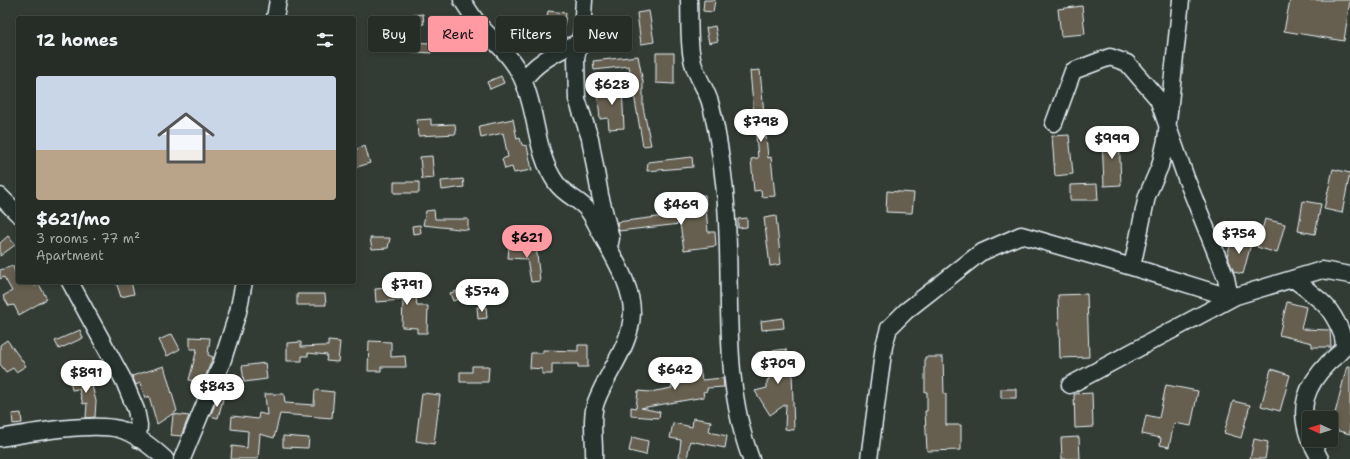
<!DOCTYPE html>
<html lang="en">
<head>
<meta charset="utf-8">
<style>
  body { margin:0; font-family:"Shantell Sans",sans-serif; background:#323933; color:#f1f3f6; height:100vh; display:flex; flex-direction:column; font-size:15px; white-space:nowrap }
  * { box-sizing:border-box; margin:0 }
  p { font-size:13px; color:#a4a8a7 }
  .icon { flex:none; width:22px; height:22px; fill:none; stroke:currentColor; stroke-width:2; stroke-linecap:round; stroke-linejoin:round }
  .map { position:relative; flex:1; overflow:hidden }
  .panel { position:absolute; left:16px; top:16px; width:340px; height:268px; display:flex; flex-direction:column; background:#262d27; border-radius:4px; box-shadow:0 2px 6px #0003,0 0 0 1px #424944 }
  .panel>* { flex:none }
  .guide { position:absolute; left:368px; top:16px; width:380px; height:36px; display:flex; gap:8px }
  .needle { width:26px; rotate:273deg }
  .buttons { position:absolute; left:1302px; top:411px; display:grid; gap:8px }
  .buttons a { display:grid; place-items:center; width:36px; height:36px; border-radius:4px; background:#262d27; box-shadow:0 2px 6px #0003,0 0 0 1px #424944; font-size:20px }
  .price { position:absolute; translate:-50% -34px; padding:0 9px; border-radius:14px; background:#fff; color:#222; font-size:13px; line-height:26px; filter:drop-shadow(0 1px 2px #0008) }
  .price::after { content:''; position:absolute; left:50%; top:24px; width:12px; height:9px; margin-left:-6px; background:inherit; clip-path:polygon(0 0,100% 0,50% 100%) }
  .price.current { background:#ff9aa2; color:#111 }
  ul { padding:0; list-style:none }
  li { display:grid; align-content:center; gap:8px; height:212px; padding:0 20px }
  li span { display:grid; place-items:center; height:124px; border-radius:4px; color:#555 }
  li>.icon { margin-inline-start:auto }
  span .icon { width:72px; height:72px; fill:#fffc; stroke-width:1 }
  li b { font-size:17px }
  h2 { display:flex; justify-content:space-between; align-items:center; height:48px; padding:0 20px; font-size:17px }
  .pill { padding:0 14px; border-radius:4px; background:#262d27; box-shadow:0 2px 6px #0003,0 0 0 1px #424944; font-size:14px; line-height:36px }
  .pill.current { background:#ff9aa2; color:#111 }
  .map>svg:first-child { display:block }
  .building { fill:#665e4f; stroke:#e8f1f8 }
  .lines { fill:none; stroke-linecap:round; stroke-linejoin:round }
  .minor-casing { stroke:#e8f1f8; stroke-width:19 }
  .minor { stroke:#26332d; stroke-width:16 }
</style>
</head>
<body>
<div class="map">
<svg width="1350" height="459" viewBox="0 0 1350 459">
  <rect width="100%" height="100%" fill="#333c34"/>
  <filter id="ink" filterUnits="userSpaceOnUse"><feTurbulence type="fractalNoise" baseFrequency=".025" numOctaves="2"/><feDisplacementMap in="SourceGraphic" scale="8" xChannelSelector="R" yChannelSelector="G"/><feConvolveMatrix kernelMatrix="1 2 1 2 8 2 1 2 1" color-interpolation-filters="sRGB"/></filter>
  <g filter="url(#ink)">
    <path class="building" d="M704 0H715L713 12 703 11Z
      M1290 0H1350L1344 41 1284 31Z
      M1082 6 1085 34 1061 36 1058 9Z
      M548 11 566 13 564 26 546 23Z
      M649 11 654 42 641 44 637 13Z
      M423 14 424 24 399 27 397 17Z
      M715 26 718 41 709 43 706 28Z
      M553 36 557 42 543 50 540 47Z
      M404 42 431 43V53L403 51Z
      M656 53H674V84L656 83Z
      M638 56 643 82V107L651 145 643 146 629 66 594 70 593 61Z
      M760 70 768 158 771 157 775 196 762 197 761 190 754 191 751 159 758 158 750 71Z
      M501 76 504 83 490 89 487 82Z
      M622 87 624 128 609 129 608 118 600 119 597 88Z
      M431 119V125L455 124 456 134 418 136 417 120Z
      M513 119 517 139 520 138 522 145 527 146 532 170 514 173 512 167 505 169 502 159 508 157 503 133 481 138 479 126Z
      M1069 135 1073 174 1055 176 1052 136Z
      M1119 135 1121 185 1104 186 1102 136Z
      M365 146 370 163 354 168V150Z
      M432 156 434 178 422 179 420 157Z
      M692 157 693 167 647 171 648 162Z
      M1333 169 1350 173 1342 213 1324 209Z
      M463 179 464 187 442 190 441 181Z
      M394 182H419V193H394Z
      M1097 184 1098 200H1070V185Z
      M887 191 914 193 912 213 886 212Z
      M705 195 708 232H715L716 246 684 250 680 224 619 231 617 222 698 212 696 196Z
      M1303 201 1321 204 1315 234 1298 231Z
      M434 210 435 219H468V230L423 225 426 211Z
      M776 216 781 264 770 266 764 218Z
      M747 218V227L738 228V219Z
      M1265 219 1285 224 1277 253 1257 247Z
      M420 225 421 233 413 234 412 226Z
      M8 236 15 245 0 256V243Z
      M370 238H390L388 248 372 249Z
      M1232 239 1251 244 1243 274 1234 272 1227 256Z
      M536 245 540 281 531 282 527 259 508 258 509 247Z
      M13 266 18 282H33L35 286 39 284 47 299 19 315 14 305 9 306 3 296 12 291 4 277 0 279V270Z
      M116 282H131L134 294 121 297Z
      M415 286 417 306H428L427 333H417V328L402 327 403 300 376 302 375 289Z
      M464 289 467 296 453 301 450 293Z
      M297 294H325L326 305H297Z
      M1087 294 1089 357 1060 358 1058 295Z
      M1287 302 1306 307 1301 329 1330 330 1331 347H1312V343L1279 335Z
      M477 307H486L487 318 478 319Z
      M783 318 784 328 762 330 761 321Z
      M80 330 83 338 59 349 55 341Z
      M172 334 180 349 167 356 159 340Z
      M190 337 210 338 208 355 213 357 203 383 189 380 197 349H190Z
      M7 340 26 366 16 372 13 368 6 372 0 364V345Z
      M328 341 340 342 338 362 326 361 327 355 308 353V356H302V361H287V343L301 342V347L321 346H328Z
      M369 341 391 342V357L405 356 406 367H381V371H368Z
      M578 345H588V367H578V364H552V374H542V369L530 368 531 353H543V350L578 351Z
      M786 349 789 372H792L794 430 785 429 786 404 770 415 755 391 767 388V380H769L768 362 758 363 757 353Z
      M925 357H943L944 394H946V425H961V450L927 451 925 411H927V392H925Z
      M265 363 267 379 244 382 242 366Z
      M699 365 702 380 723 378 724 387 707 388V391L703 392 704 397 641 408 660 412 659 418 631 416V407L636 408 638 391 650 392 672 388 668 372Z
      M164 366 177 411 157 424 149 396 145 398 140 383 136 385 132 376Z
      M472 366H489L488 382H460V372H472Z
      M1347 366H1350V434L1331 429Z
      M1271 369 1290 375 1280 411 1261 406Z
      M87 377 88 381V378H90L96 401 95 417 86 418 87 403 83 404 79 389 72 390 70 380Z
      M1166 385 1198 391 1191 426 1174 423 1169 447 1160 445 1161 438 1142 434 1146 415 1159 418Z
      M1001 389H1016V398H1001Z
      M315 390 334 392 332 418 280 414 274 438 260 434 258 459H231L232 446 247 448 248 431 231 429 232 416 258 419 259 413 267 415 265 394H284L285 403 314 405Z
      M422 393 440 395 434 444 416 441Z
      M1092 393 1093 427 1075 428 1074 394Z
      M218 398 223 399 218 418 210 416Z
      M1233 401 1250 405 1241 438 1224 433Z
      M21 413 22 423 13 424 12 414Z
      M173 414 189 416 181 436 171 435Z
      M693 418 711 421 709 432 727 436 725 448 690 441 687 459 679 457 681 440 670 438 673 423 692 427Z
      M283 436 309 438 308 448 283 447Z
      M632 437 648 441 646 455 629 451Z
      M1079 437 1080 459H1062L1061 438Z
      M1254 439 1268 442 1265 459H1250Z"/>
    <g class="lines">
      <defs>
        <path id="minor" d="M462 0C468 9 474 19 481 27 495 42 512 57 521 76 538 110 534 153 557 184 565 195 578 199 587 209 593 216 597 227 602 235 614 259 632 285 632 313 631 346 607 372 596 402 590 419 595 441 594 459
          M584 0 582 31 576 58 577 99 590 138 600 195 611 238 610 243
          M689 0C690 19 688 45 693 63 697 77 706 89 710 102 717 128 721 156 724 183 735 274 718 371 751 459
          M275 18 278 0
          M523 81C535 63 559 50 580 42
          M1054 123 1073 71 1110 57 1127 63 1158 99 1186 178 1226 278 1230 297
          M0 196 18 214
          M1132 267 1147 196 1160 166 1166 140 1181 0
          M1293 279C1303 286 1313 294 1322 302 1331 310 1347 336 1343 348 1341 353 1332 359 1328 363 1306 386 1298 407 1309 438
          M70 282 124 381 136 410 139 425 138 439
          M1070 385 1236 296 1322 270 1350 275
          M0 438C30 433 91 422 119 429 136 434 152 447 165 459
          M1310 440 1320 459
          M182 459 222 362 238 312 244 282
          M869 459 884 346 889 328 906 311 980 253 1021 235 1132 267 1232 298"/>
      </defs>
      <use href="#minor" class="minor-casing"/>
      <use href="#minor" class="minor"/>
    </g>
  </g>
</svg>
<div class="buttons">
<a><svg class="needle" viewBox="-14 -14 28 28"><path d="M0-13l5 13h-10z" fill="#e53935"/><path d="M0 13l5-13h-10z" fill="#a4a8a7"/></svg></a>
</div>
<b class="price" style="left:612px;top:106px">$628</b>
<b class="price" style="left:761px;top:143px">$798</b>
<b class="price" style="left:1112px;top:160px">$999</b>
<b class="price" style="left:681px;top:226px">$469</b>
<b class="price" style="left:1239px;top:255px">$754</b>
<b class="price current" style="left:527px;top:259px">$621</b>
<b class="price" style="left:407px;top:306px">$791</b>
<b class="price" style="left:482px;top:313px">$574</b>
<b class="price" style="left:778px;top:385px">$709</b>
<b class="price" style="left:675px;top:391px">$642</b>
<b class="price" style="left:86px;top:394px">$891</b>
<b class="price" style="left:217px;top:408px">$843</b>
<div class="guide">
<a class="pill">Buy</a>
<a class="pill current">Rent</a>
<a class="pill">Filters</a>
<a class="pill">New</a>
</div>
<section class="panel">
<h2>12 homes<svg class="icon" aria-label="filters" viewBox="0 0 24 24"><path d="M4 7h16M4 17h16"/><circle cx="9" cy="7" r="2"/><circle cx="15" cy="17" r="2"/></svg></h2>
<ul>
<li><span style="background:linear-gradient(#c9d6e8 60%,#b9a48a 0)"><svg class="icon" aria-label="home" viewBox="0 0 24 24"><path d="M3 11l9-7 9 7M6 9v11h12V9"/></svg></span><div><b>$621/mo</b><p>3 rooms · 77 m²</p><p>Apartment</p></div></li>
</ul>
</section>
</div>
</body>
</html>
